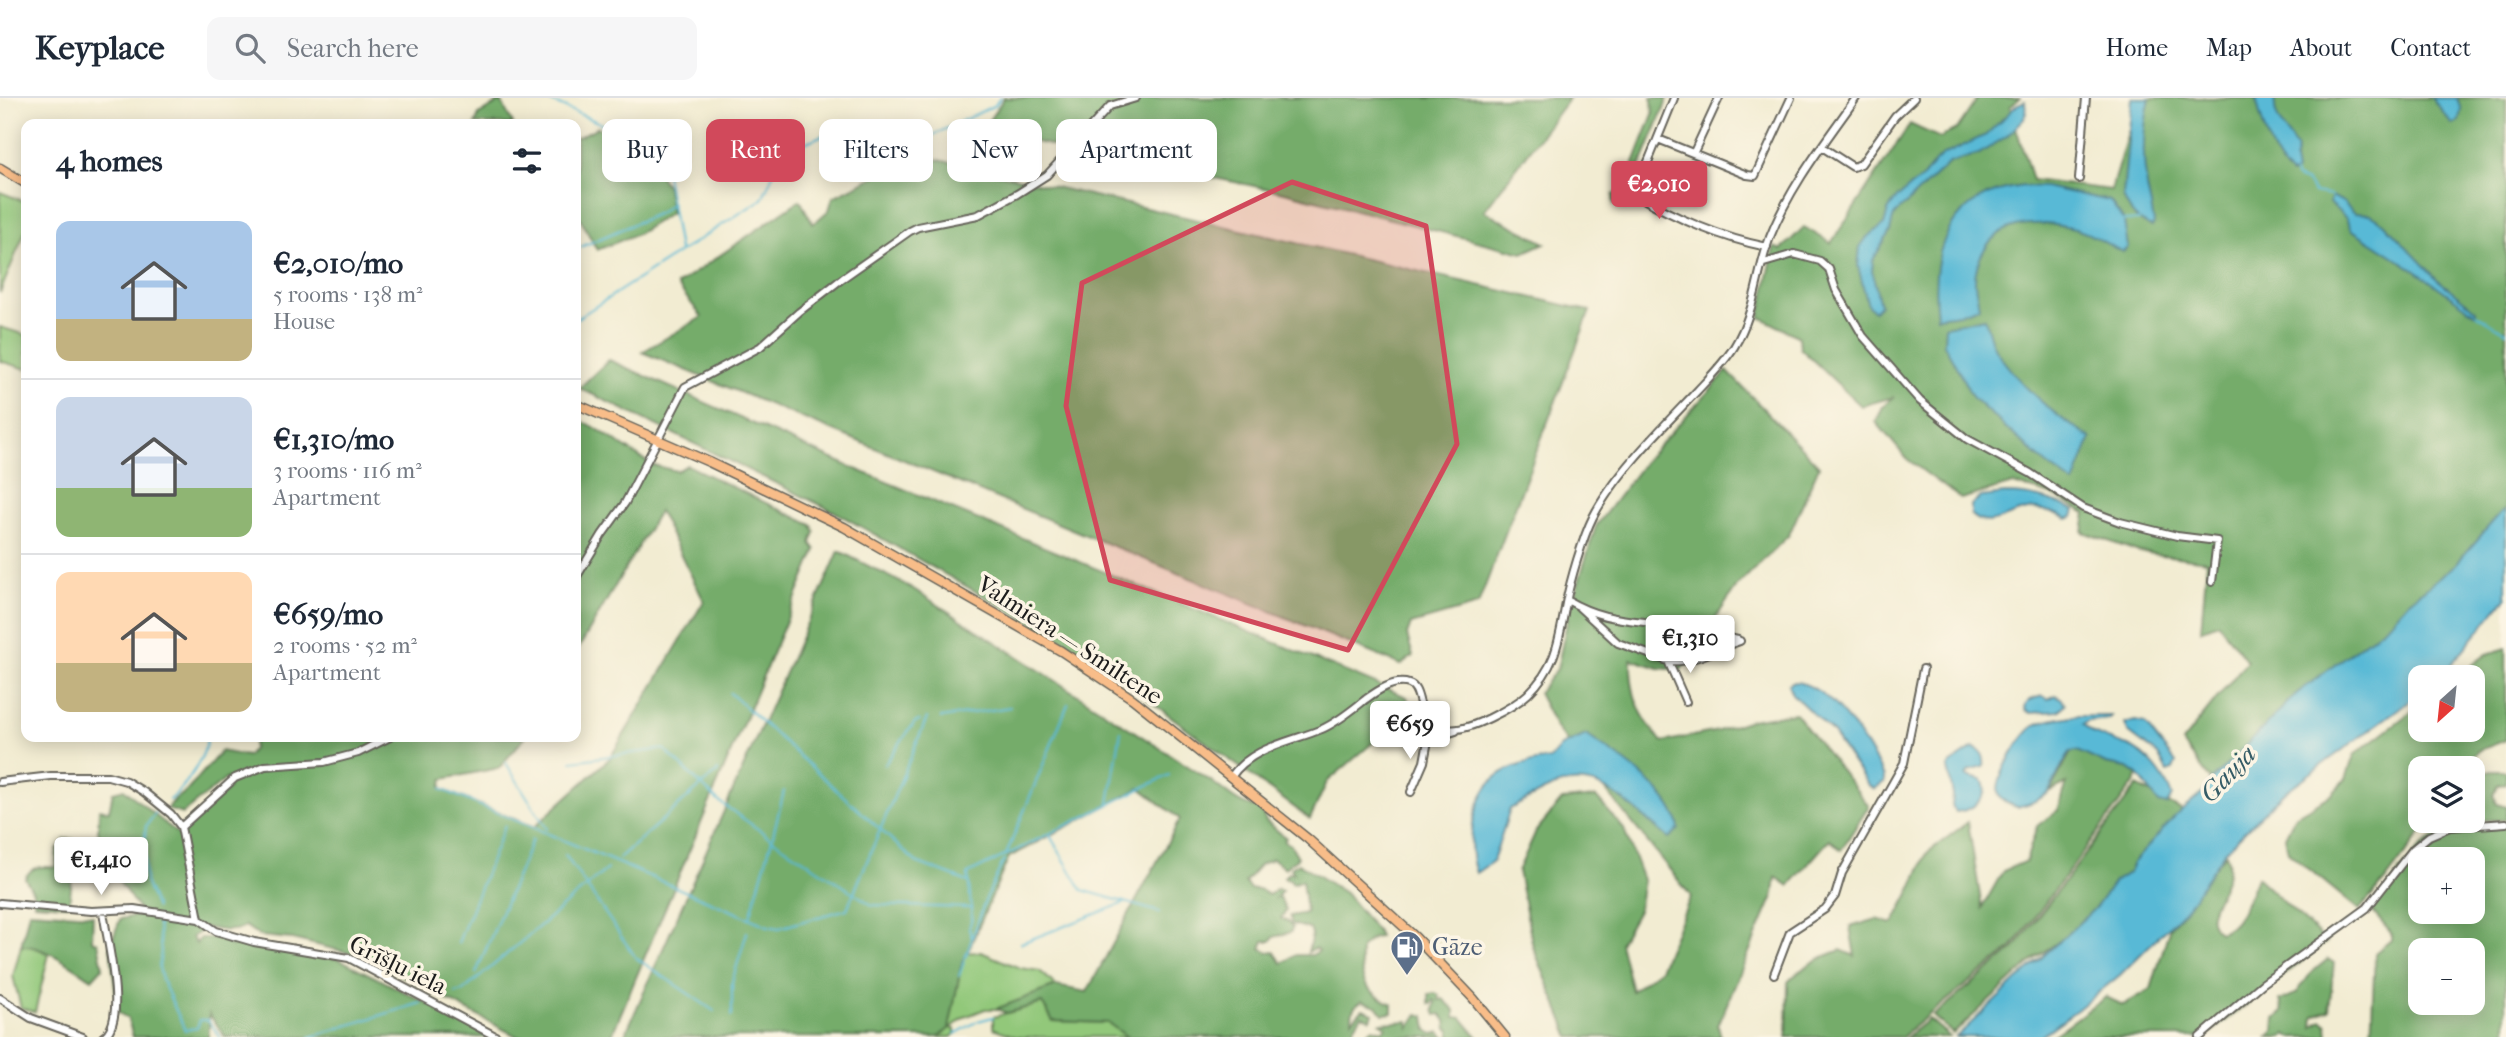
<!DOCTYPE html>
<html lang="en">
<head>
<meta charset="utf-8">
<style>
  body { margin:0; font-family:"IM FELL French Canon",serif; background:#f6f6f7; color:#1f2937; height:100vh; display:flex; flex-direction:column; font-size:26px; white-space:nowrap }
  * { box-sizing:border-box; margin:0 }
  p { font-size:23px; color:#747a83 }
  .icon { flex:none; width:38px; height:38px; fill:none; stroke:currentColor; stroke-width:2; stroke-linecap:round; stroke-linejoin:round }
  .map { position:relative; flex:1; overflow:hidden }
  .side { position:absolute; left:21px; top:21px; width:560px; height:623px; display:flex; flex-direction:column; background:#fff; border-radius:14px; box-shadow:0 4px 18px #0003 }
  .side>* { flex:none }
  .top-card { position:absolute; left:602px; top:21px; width:665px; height:63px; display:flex; gap:14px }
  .needle { width:46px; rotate:207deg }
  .fabs { position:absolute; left:2408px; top:567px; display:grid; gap:14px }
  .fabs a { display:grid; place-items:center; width:77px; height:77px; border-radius:14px; background:#fff; box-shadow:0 4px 18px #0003; font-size:35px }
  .price { position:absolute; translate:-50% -60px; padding:0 16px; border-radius:7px; background:#fff; color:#222; font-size:23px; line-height:46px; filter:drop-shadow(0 2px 4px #0008) }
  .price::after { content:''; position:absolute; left:50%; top:42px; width:21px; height:16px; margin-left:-10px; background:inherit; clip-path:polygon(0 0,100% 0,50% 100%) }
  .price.on { background:#d1495b; color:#fff }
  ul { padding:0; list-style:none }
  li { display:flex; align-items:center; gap:21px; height:175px; padding:0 35px }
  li+li { border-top:2px solid #e0e1e3 }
  li span { display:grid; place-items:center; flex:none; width:196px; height:140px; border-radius:14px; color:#555 }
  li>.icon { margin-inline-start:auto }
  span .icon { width:84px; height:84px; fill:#fffc; stroke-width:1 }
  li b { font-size:30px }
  h2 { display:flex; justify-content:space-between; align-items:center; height:84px; padding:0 35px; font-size:30px }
  .chip { padding:0 24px; border-radius:14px; background:#fff; box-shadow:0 4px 18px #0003; font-size:24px; line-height:63px }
  .chip.on { background:#d1495b; color:#fff }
  header { display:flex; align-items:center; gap:42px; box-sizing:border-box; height:98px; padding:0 35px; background:#fff; border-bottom:2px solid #e0e1e3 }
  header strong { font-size:33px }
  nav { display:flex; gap:38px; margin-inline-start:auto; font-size:24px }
  .search { width:490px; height:63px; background:#f6f6f7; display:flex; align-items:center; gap:18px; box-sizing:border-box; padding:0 24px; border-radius:14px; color:#747a83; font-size:26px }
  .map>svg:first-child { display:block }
  .green { fill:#92c87a; stroke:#57724b; stroke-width:2 }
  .forest { fill:#75ac6a; stroke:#486443; stroke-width:2; fill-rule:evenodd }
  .water { fill:#58b9d6; stroke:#3a6a79; stroke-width:2 }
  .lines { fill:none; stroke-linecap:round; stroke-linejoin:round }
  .stream { stroke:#58b9d6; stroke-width:2 }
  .minor-casing { stroke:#67655c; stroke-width:10 }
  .major-casing { stroke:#67655c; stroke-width:11 }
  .minor { stroke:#fff; stroke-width:6 }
  .major { stroke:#f8bd89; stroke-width:8 }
  .marked { fill:#d1495b; fill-opacity:0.2; stroke:#d1495b; stroke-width:5; stroke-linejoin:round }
  .labels { text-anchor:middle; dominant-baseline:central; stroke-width:7; stroke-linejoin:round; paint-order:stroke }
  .street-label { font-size:24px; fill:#1c1c1c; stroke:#fcf5e5 }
  .service-label { font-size:24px; fill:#4e5e75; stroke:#fcf5e5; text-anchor:start }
  .water-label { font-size:26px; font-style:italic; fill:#345b66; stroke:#fcf5e5 }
</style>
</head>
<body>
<header>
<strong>Keyplace</strong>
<div class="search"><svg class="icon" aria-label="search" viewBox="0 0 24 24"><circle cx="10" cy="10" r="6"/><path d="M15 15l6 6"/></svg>Search here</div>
<nav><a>Home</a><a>Map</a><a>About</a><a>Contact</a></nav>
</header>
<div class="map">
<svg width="2506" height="939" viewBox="0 0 2506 939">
  <rect width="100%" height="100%" fill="#fcf5e5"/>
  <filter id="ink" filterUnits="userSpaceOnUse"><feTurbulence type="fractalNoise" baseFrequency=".0143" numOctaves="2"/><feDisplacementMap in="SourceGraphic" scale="14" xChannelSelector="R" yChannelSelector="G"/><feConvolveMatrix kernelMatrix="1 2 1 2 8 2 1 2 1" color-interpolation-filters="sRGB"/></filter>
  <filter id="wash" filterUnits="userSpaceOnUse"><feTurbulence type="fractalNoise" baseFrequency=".00686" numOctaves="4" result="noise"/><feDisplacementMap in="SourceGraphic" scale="28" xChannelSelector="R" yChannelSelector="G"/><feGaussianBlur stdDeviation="1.57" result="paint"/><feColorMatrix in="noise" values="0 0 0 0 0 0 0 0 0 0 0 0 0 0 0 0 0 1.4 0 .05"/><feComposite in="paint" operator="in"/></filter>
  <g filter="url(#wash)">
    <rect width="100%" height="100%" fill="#f2ecd2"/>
    <path class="green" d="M0 94 26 104V131L0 195Z
      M0 229 26 237V271L0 263Z
      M31 847 49 856 35 914 21 910 13 878 21 848Z
      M981 854 1020 870 1040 873 1056 888 996 911H985L965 919 951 930 955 931V936L951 939H919L949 930 959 879 928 856Z
      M1043 905 1053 923 1108 925 1135 939H1017L993 930V919Z"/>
    <path class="forest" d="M1004 0H1569L1484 113 1545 145 1523 155 1284 94 1040 45 983 31Z
      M1652 0H1668L1629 96 1614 106 1613 97 1624 90 1653 16Z
      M1978 0H2020L2010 9 2032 82 2111 92 2138 0H2506V423L2214 686 2182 644 2247 563 2218 525 2201 532 2207 463 2139 454 2083 434 2086 415 2055 398 2013 386 1961 401 1907 361 1876 324 1883 308 1894 299 1861 308 1800 250 1799 239 1760 219 1774 149 1781 152 1804 129 1831 145 1910 26 1940 40 1957 31Z
      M501 3 513 26H475L479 17Z
      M598 29 653 67 667 89 671 115 637 136 597 152 576 113V40Z
      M909 55 1590 213 1478 507 1411 526 1407 537 1413 558 1401 567 642 254 702 219 677 187 800 102 813 126 829 112 833 99 894 69Z
      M609 262 853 370 1407 599 1416 626 1377 641 1327 684 1310 721 1086 556 833 413 579 290Z
      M1727 273 1819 368 1789 437 1738 487 1681 572 1659 570 1631 561C1630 596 1639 618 1662 644L1718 633 1750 622 1795 615 1869 708 1841 752 1830 741 1789 788 1776 779 1774 796 1718 927 1721 939H1570L1533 849 1518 773 1536 733 1562 702 1596 699 1624 731 1643 782 1638 813 1620 845 1632 893 1660 871 1691 798 1556 630 1538 595 1557 571 1569 515 1596 428 1645 363Z
      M576 321 594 329 652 367 677 373 687 367 812 427 815 434 811 445 816 452 611 939H518L369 861 362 853 350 855 292 841 260 838 245 828C232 837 212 830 198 828L200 834 192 839 196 846 200 840H225L226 845 232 848 233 842 254 850 339 861 435 909 490 939H225L209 916V939H133L128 921 118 914 110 848 120 821 142 816 118 782 98 733 99 711 109 713 113 694 124 691 179 737 229 690 227 680 182 716 167 711 176 700 186 694 221 653 247 658 253 651 254 639H525L499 670 443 681 441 691 534 729 610 660 704 503 659 413 576 555Z
      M839 453 912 490 1211 683C1225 693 1241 710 1259 709L1266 723 1286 740 1284 743 1291 747 1298 759 1285 770 1273 761 1261 766 1245 784 1250 791H1259L1269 797 1277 791 1282 793 1276 800 1279 799 1286 812 1281 821 1288 823 1292 829 1291 834 1274 839 1271 843H1264L1261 850 1268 854 1274 853 1282 865 1296 857H1312L1319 853 1315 850 1308 854 1312 836 1310 831 1292 826 1290 818 1306 815 1302 782 1292 786 1291 782 1284 780 1288 775H1293L1291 770 1298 765 1345 795 1376 832 1379 839 1373 840 1361 850C1360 883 1362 891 1392 906V915L1383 916 1377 908 1362 903C1353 908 1352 912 1352 922L1363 911 1373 915 1371 921 1362 917 1348 939H1127L1108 925 1053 923 1042 905 1007 915 996 911 1056 888 1087 894 1180 721 1140 690 1009 759 961 869 949 931 938 939H624Z
      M2506 550V642L2480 652 2469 662 2454 670H2420V723H2462L2437 727 2422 734 2385 783 2359 812 2288 754 2285 739 2295 718 2331 697 2346 681 2354 657 2420 607V632H2473V579H2456L2487 556Z
      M2077 652 2106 666 2128 670 2138 677 2135 684 2011 851 1901 939H1787L1788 884C1804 867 1819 860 1841 852L1855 858 1850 829 1877 821 1893 826 1913 788 1927 755 1968 724 1982 810 2003 773 2026 763 2037 728 2058 712 2067 685 2050 693 2071 654Z
      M2493 673H2506V686L2498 687 2494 696 2497 706 2506 709V722H2473V676Z
      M2137 688 2187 715 2078 830 2037 859 1953 936 1933 918 2013 852Z
      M2506 728V939H2371L2375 855 2391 842V835L2371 812C2391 787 2419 739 2451 732 2468 728 2488 729 2506 728ZM2420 761H2473V814H2420ZM2420 852H2473V905H2420Z
      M65 741H73L76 746 69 807 34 805 33 794 25 780C34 765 42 770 56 769L57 752Z
      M2226 756C2240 788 2192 813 2219 834 2239 830 2250 796 2257 779L2327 844 2205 939H2051L2106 899 2123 907 2151 891 2170 829 2185 812 2214 769Z
      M29 813 93 817 92 842 98 845 103 869 92 881C74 869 42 846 21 848Z
      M2328 861 2334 865 2329 912 2314 918 2313 929 2322 922 2327 927 2328 939H2290L2286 936 2284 939H2268L2274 933 2275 921 2283 914 2280 902 2296 896 2311 875Z
      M1435 895 1439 897V902L1443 901 1455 912V919L1462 920 1478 939H1451L1450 932 1447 931 1446 923 1441 916 1436 917 1434 912 1436 904 1434 902 1432 906 1429 905V896Z
      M1418 916 1425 918 1427 932 1433 936 1440 934 1445 939H1362L1373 930 1382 933 1386 929 1381 925 1408 923 1409 930Z
      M1929 921 1950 939H1906Z"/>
    <path class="water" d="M2132 0H2150C2143 29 2142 59 2147 88 2149 101 2153 113 2154 126L2152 129C2138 124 2128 113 2123 98Z
      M2256 0H2275C2272 20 2287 34 2297 51L2294 63 2296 74 2291 77C2270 60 2262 25 2256 0Z
      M2431 0H2457L2461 11 2459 23 2453 27Z
      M2025 3 2026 15 2024 21 2007 38 1979 56 1949 65 1894 117 1890 133 1873 162 1872 173 1880 207 1874 213 1868 208 1858 168 1860 149 1867 139 1884 127 1888 112 1898 99 1924 78 1935 64 1943 57 1986 37 2018 6Z
      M2024 88 2045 89 2110 103 2124 123 2128 149 2123 154C2108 147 2091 135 2075 131 2042 123 2003 120 1984 152 1979 161 1975 172 1975 183 1975 191 1978 200 1979 209L1959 216 1937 219C1929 153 1949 95 2024 88Z
      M2332 98 2343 104 2355 115 2370 116 2384 125 2437 181 2476 212V216L2413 171 2351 131 2345 119 2329 105Z
      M1985 220C1988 230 1990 242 1995 251 2018 286 2055 319 2091 340L2074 386 2046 366 1973 300 1944 246 1945 228Z
      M2005 396C2031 396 2051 402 2075 412L2073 419 2068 421C2058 416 2046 412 2035 411 2012 411 1989 436 1971 416V407L1981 399Z
      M2506 412V500L2441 579H2420V595L2281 697 2226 752 2185 812 2120 877 2078 911 2040 939H1956L2096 809 2114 784 2129 774 2133 765 2175 718 2204 694 2211 683 2296 596 2369 541 2392 522 2408 504 2455 467 2502 413Z
      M1792 584C1829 583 1870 650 1884 679V684L1874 691 1868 687 1832 634 1792 596 1788 586Z
      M2056 597 2062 601 2065 606 2059 613 2031 615 2025 612C2025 602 2034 600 2043 598L2048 601Z
      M2071 618H2111L2109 621 2089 623 2083 626C2094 639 2114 643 2128 648 2148 656 2165 679 2172 698L2167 707 2159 705 2138 677 2128 670 2106 666 2077 653 2070 654C2049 684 2059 699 2017 709 2010 707 2002 703 1999 697 1993 682 2021 638 2033 629 2044 621 2059 621 2071 618Z
      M2135 623 2144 625 2176 665 2173 672 2167 674 2158 657 2128 634 2125 626Z
      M1586 637C1615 656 1675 694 1679 731L1669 740C1641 720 1608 678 1571 684 1550 687 1528 702 1510 711L1493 763 1476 775C1466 747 1472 704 1494 681 1507 668 1533 663 1550 661L1561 648Z
      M1973 650C1983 652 1985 661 1984 669L1969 673 1966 678 1982 682C1992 699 1971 713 1956 714L1952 708 1953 697 1948 670 1950 666Z"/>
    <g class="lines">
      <path class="stream" d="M543 0 618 33 666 76 679 152
        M2294 76 2296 80 2307 84 2314 95 2332 98
        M2124 123 2139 122
        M576 151 659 115 672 105
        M2476 216 2506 234
        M576 221 762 101 783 54 840 30 868 69 995 7 1000 0
        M730 595 916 764 968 784
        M941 620 1010 609
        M572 663 664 651 717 702 772 741 784 693
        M506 665 547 731
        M885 666 915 624 920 623
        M441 691 768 828 779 830 847 811 927 620
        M169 702C184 691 207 657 207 639
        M1109 705 1121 633
        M1049 736 1169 677
        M565 757 636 860 714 913
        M1006 757 1068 606
        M619 760 718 673
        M156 810 145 784 144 746 146 728 157 713
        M157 818 161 853 159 869 162 882 185 932 197 930 200 922H208L220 939
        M750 819 772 741 872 807 971 810
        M972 840 969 830 972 820 968 776 1049 736 1082 792 1159 814
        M458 845 505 727
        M1021 845 1124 805
        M476 875 532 742
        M959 878 985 803 1004 762
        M456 895 463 893 607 771
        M732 918V884L747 834
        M955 936 978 923 993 919
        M310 939 421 905"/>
    </g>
  </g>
  <g filter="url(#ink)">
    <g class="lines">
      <defs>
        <path id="minor" d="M1674 0 1635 96C1674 120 1722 140 1767 149
          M1658 41 1747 77 1755 78 1791 0
          M1822 49 1853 69 1861 66 1895 18 1914 0
          M1694 54 1719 0
          M2079 81 2086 0
          M1764 165 1794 156 1820 163 1829 171 1836 192 1863 238 1920 303 1967 341 2030 375 2083 410 2120 424 2177 438 2217 443 2212 484
          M576 480 602 437 625 405 685 289 760 249 799 214 843 180 910 133 918 129 978 117 1017 96 1047 77 1110 8 1136 0
          M1567 502C1603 523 1628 521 1667 527 1691 531 1715 537 1738 542
          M1579 509 1618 545 1668 563C1692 566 1718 550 1740 543
          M1668 563 1686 604
          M1421 612 1422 622 1429 637 1437 639 1456 633
          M1231 679C1251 649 1291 644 1322 631 1338 624 1352 612 1366 601 1377 593 1394 581 1409 586 1419 589 1418 605 1423 613 1429 621 1438 629 1448 631 1467 635 1514 609 1528 596 1557 568 1559 541 1566 505 1570 483 1583 439 1593 419 1615 376 1663 329 1697 293 1710 279 1724 265 1734 249 1756 213 1756 176 1770 139 1790 88 1825 44 1856 0
          M0 684 51 678H108L126 683 144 694 171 716 181 729 199 821
          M1411 694 1424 664 1429 637
          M181 729 235 680 265 668 324 664 358 655 390 639
          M0 805 91 813 134 811 199 821 216 833 254 844 349 860 497 939
          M1774 876 1790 834 1825 811 1835 798 1842 775 1904 665 1923 571
          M0 900 31 920 83 939
          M103 939C129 923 106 840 103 813
          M2200 939 2262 886 2367 810 2413 751 2429 738 2450 729 2506 725"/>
        <path id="major" d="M0 70 25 85
          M576 306 709 364 844 429 1061 553 1133 601 1308 741 1415 839 1473 900 1505 939"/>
      </defs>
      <use href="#minor" class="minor-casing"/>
      <use href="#major" class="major-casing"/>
      <use href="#minor" class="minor"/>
      <use href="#major" class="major"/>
    </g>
  </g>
  <path class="marked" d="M1292 84 1426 128 1457 346 1348 552 1110 482 1066 308 1082 185Z"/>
  <defs>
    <symbol id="fuel-pin" viewBox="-11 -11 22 30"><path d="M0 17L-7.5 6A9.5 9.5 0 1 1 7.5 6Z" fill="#5c6f8a" stroke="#fcf5e5"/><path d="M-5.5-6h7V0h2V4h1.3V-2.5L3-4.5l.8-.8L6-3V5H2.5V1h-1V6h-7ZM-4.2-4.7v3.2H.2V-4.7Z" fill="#fff"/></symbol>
  </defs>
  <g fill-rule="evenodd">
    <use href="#fuel-pin" x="1388" y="830" width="38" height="52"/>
  </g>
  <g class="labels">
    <g class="street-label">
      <text transform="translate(1070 542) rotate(33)">Valmiera — Smiltene</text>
      <text transform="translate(398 867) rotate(26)">Grīšļu iela</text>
    </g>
    <g class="service-label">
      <text x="1432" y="849">Gāze</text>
    </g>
    <g class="water-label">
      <text transform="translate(2228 676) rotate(-46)">Gauja</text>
    </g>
  </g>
</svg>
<div class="fabs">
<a><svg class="needle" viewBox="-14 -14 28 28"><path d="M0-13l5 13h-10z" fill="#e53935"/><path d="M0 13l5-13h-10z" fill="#747a83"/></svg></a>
<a><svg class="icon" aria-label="layers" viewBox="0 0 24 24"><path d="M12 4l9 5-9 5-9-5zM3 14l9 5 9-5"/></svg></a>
<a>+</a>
<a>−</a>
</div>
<b class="price on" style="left:1659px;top:123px">€2,010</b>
<b class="price" style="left:1690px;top:577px">€1,310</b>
<b class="price" style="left:1410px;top:663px">€659</b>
<b class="price" style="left:101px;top:799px">€1,410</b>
<div class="top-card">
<a class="chip">Buy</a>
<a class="chip on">Rent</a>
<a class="chip">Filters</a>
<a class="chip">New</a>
<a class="chip">Apartment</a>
</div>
<section class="side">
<h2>4 homes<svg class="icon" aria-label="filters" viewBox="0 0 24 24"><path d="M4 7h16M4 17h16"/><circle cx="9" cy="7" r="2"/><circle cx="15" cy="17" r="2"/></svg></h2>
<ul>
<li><span style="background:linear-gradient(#a9c7e8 70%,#c2b280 0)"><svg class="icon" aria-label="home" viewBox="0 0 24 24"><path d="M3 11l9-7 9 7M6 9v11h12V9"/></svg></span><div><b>€2,010/mo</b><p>5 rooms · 138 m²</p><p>House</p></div></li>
<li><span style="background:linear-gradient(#c9d6e8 65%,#8fb573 0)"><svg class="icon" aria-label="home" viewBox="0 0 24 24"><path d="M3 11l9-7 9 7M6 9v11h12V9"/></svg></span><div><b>€1,310/mo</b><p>3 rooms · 116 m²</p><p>Apartment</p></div></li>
<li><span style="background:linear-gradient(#ffd9b3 65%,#c2b280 0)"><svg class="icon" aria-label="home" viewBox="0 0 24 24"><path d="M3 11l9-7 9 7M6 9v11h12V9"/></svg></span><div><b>€659/mo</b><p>2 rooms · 52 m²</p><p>Apartment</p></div></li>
</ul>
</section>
</div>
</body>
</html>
